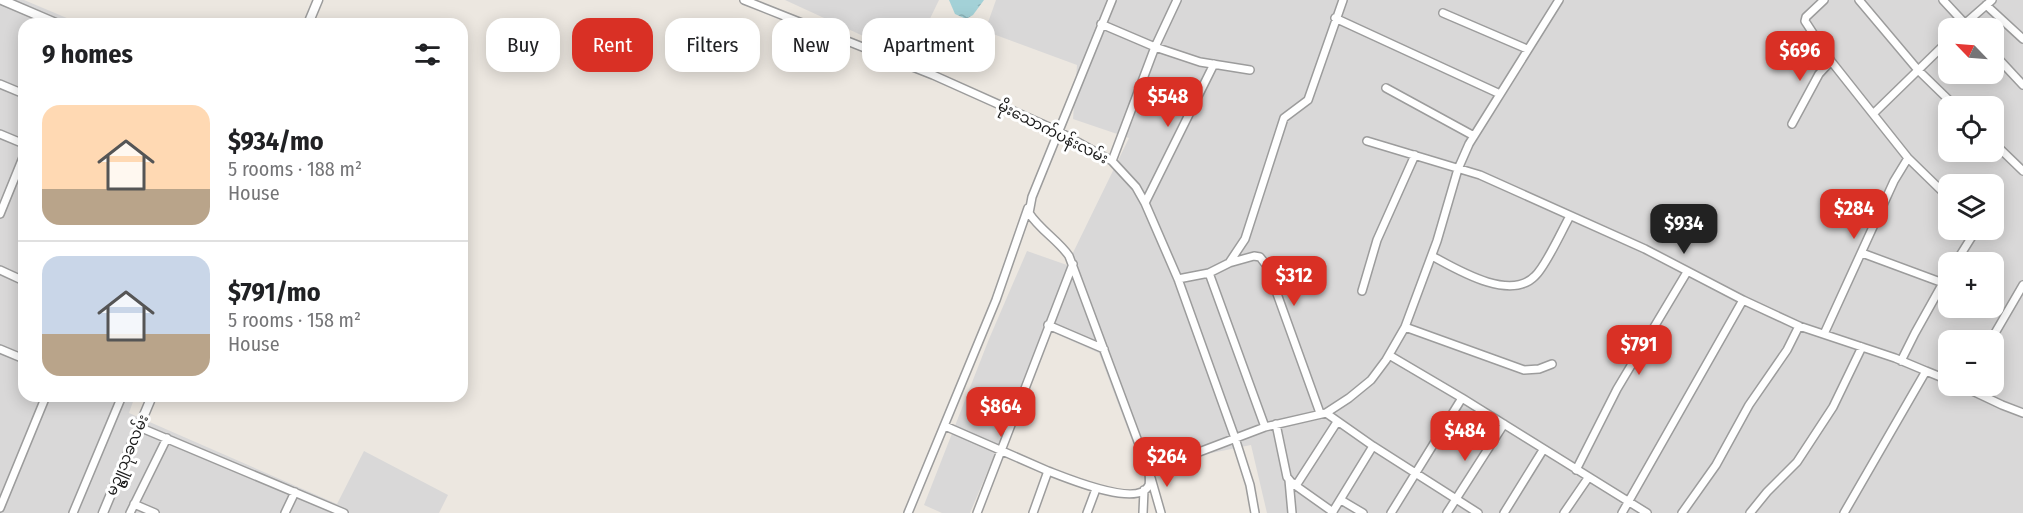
<!DOCTYPE html>
<html lang="en">
<head>
<meta charset="utf-8">
<style>
  body { margin:0; font-family:"Fira Sans Condensed","Noto Sans Myanmar",sans-serif; background:#f6f6f6; color:#202124; height:100vh; display:flex; flex-direction:column; font-size:22px; white-space:nowrap }
  * { box-sizing:border-box; margin:0 }
  p { font-size:20px; color:#757577 }
  .icon { flex:none; width:33px; height:33px; fill:none; stroke:currentColor; stroke-width:2; stroke-linecap:round; stroke-linejoin:round }
  .map { position:relative; flex:1; overflow:hidden }
  .panel { position:absolute; left:18px; top:18px; width:450px; height:384px; display:flex; flex-direction:column; background:#fff; border-radius:18px; box-shadow:0 3px 15px #0003 }
  .panel>* { flex:none }
  .guide { position:absolute; left:486px; top:18px; width:570px; height:54px; display:flex; gap:12px }
  .needle { width:39px; rotate:295deg }
  .tools { position:absolute; left:1938px; top:18px; display:grid; gap:12px }
  .tools a { display:grid; place-items:center; width:66px; height:66px; border-radius:12px; background:#fff; box-shadow:0 3px 15px #0003; font-size:30px }
  .price { position:absolute; translate:-50% -51px; padding:0 14px; border-radius:12px; background:#d93025; color:#fff; font-size:20px; line-height:39px; filter:drop-shadow(0 2px 3px #0008) }
  .price::after { content:''; position:absolute; left:50%; top:36px; width:18px; height:14px; margin-left:-9px; background:inherit; clip-path:polygon(0 0,100% 0,50% 100%) }
  .price.current { background:#222; color:#fff }
  ul { padding:0; list-style:none }
  li { display:flex; align-items:center; gap:18px; height:150px; padding:0 24px }
  li+li { border-top:2px solid #e0e0e0 }
  li span { display:grid; place-items:center; flex:none; width:168px; height:120px; border-radius:18px; color:#555 }
  li>.icon { margin-inline-start:auto }
  span .icon { width:72px; height:72px; fill:#fffc; stroke-width:1 }
  li b { font-size:26px }
  h2 { display:flex; justify-content:space-between; align-items:center; height:72px; padding:0 24px; font-size:26px }
  .pill { padding:0 21px; border-radius:18px; background:#fff; box-shadow:0 3px 15px #0003; font-size:21px; line-height:54px }
  .pill.current { background:#d93025; color:#fff }
  .map>svg:first-child { display:block }
  .residential { fill:#d9d8d8; fill-rule:evenodd }
  .water { fill:url(#water-ripples) }
  .lines { fill:none; stroke-linecap:round; stroke-linejoin:round }
  .minor-casing { stroke:#9c9c9c; stroke-width:10 }
  .tertiary-casing { stroke:#9c9c9c; stroke-width:11 }
  .minor { stroke:#fff; stroke-width:7 }
  .tertiary { stroke:#fff; stroke-width:8 }
  .labels { text-anchor:middle; dominant-baseline:central; stroke-width:6; stroke-linejoin:round; paint-order:stroke }
  .street-label { font-size:15px; fill:#1b1b1b; stroke:#fff }
</style>
</head>
<body>
<div class="map">
<svg width="2023" height="513" viewBox="0 0 2023 513">
  <defs>
    <pattern id="water-ripples" width="26" height="14" patternUnits="userSpaceOnUse" patternTransform="scale(1.5)"><rect width="26" height="14" fill="#a3d1d7"/><path d="M2 4q2-2 4 0t4 0M15 11q2-2 4 0t4 0" fill="none" stroke="#8cb3b8"/></pattern>
  </defs>
  <rect width="100%" height="100%" fill="#ece7e0"/>
  <path class="residential" d="M0 0H24L81 24H24V396H135L129 413 337 504 364 451 448 495 439 513H0Z
    M785 0H939L911 58Z
    M996 0H2023V513H1267L1251 445 1142 467 1099 353 1047 330 970 513H942L924 505 989 339 1027 251 1067 265 1129 138 1073 119 1077 65 985 31ZM1948 28H1994V74H1948ZM1948 106H1994V152H1948ZM1948 184H1994V230H1948ZM1948 262H1994V308H1948ZM1948 340H1994V386H1948Z"/>
  <path class="water" d="M949 0H984L973 15 966 19 955 14Z"/>
  <g class="lines">
    <defs>
      <path id="minor" d="M744 0 933 75 1058 131 1112 161 1136 187 1145 203 1178 279 1235 438 1250 485 1255 513
        M1112 0 1032 197 1029 213C1040 230 1058 240 1069 256L1149 471 1265 427 1326 413 1349 398 1371 380 1386 360 1405 327 1437 241 1458 169 1469 144 1559 0
        M1824 0 1806 17 1805 21 1831 61 1873 114
        M1859 0 1918 70 1955 106
        M1943 0 1969 28
        M1986 5 2023 39
        M1443 13 1527 49
        M1335 18 1500 94
        M1101 24 1155 47 1177 0
        M1960 28 1992 0
        M1948 41 1873 114 1908 158 1948 197
        M1994 54 2023 85
        M0 84 24 94
        M1386 88 1474 136
        M1792 124 1819 74 1831 61
        M0 134 24 144
        M1367 141 1480 175 1645 249 1743 300 1622 513
        M1994 143 2023 171
        M1112 161 1155 47 1200 62 1250 70
        M1145 203 1214 64
        M0 214 24 155
        M1862 253 1943 283
        M1432 256C1456 269 1510 302 1535 276 1546 266 1562 230 1570 216
        M1956 262 1976 230
        M1229 263 1254 256 1260 257 1267 266 1320 413
        M0 270 24 281
        M1209 273 1265 427
        M1178 279 1209 273 1229 263 1245 239 1284 118 1308 100 1343 0
        M1362 291 1377 240 1415 155
        M1743 300 1799 326 1895 358 1926 371
        M1048 325 1104 349
        M1405 327 1524 370 1539 369 1552 364
        M1824 334 1894 181 1908 158
        M1991 340 2023 285
        M0 349 24 359
        M1389 355 1462 398 1647 513
        M1901 361 1915 333 1948 274
        M1962 386 2002 405 2023 413
        M1326 413 1373 446 1478 513
        M1276 424 1287 477 1292 483 1297 484 1337 422
        M945 426 1048 471
        M139 427 344 513
        M1576 470 1617 389 1687 272
        M1151 478 1161 513
        M1289 480 1292 513
        M1292 483 1333 512
        M1341 500 1363 513
        M134 504 155 513
        M0 508 46 396
        M73 513 122 396
        M130 513 167 438
        M285 513 295 492
        M908 513 996 300 1028 208
        M977 513 1073 264
        M1033 513 1048 471C1064 477 1139 509 1149 485 1150 481 1149 475 1149 471
        M1087 513 1096 489
        M1143 513 1144 490
        M1332 513 1373 446
        M1391 513 1462 398
        M1447 513 1504 424
        M1504 513 1543 450
        M1564 513 1588 478
        M1682 513 1716 465 1749 405 1787 350 1799 326
        M1750 513 1767 492 1797 462 1833 407 1862 347
        M1844 513 1926 371 1948 380"/>
      <path id="tertiary" d="M2 0 58 24
        M308 24 318 0
        M103 513 152 396"/>
    </defs>
    <use href="#minor" class="minor-casing"/>
    <use href="#tertiary" class="tertiary-casing"/>
    <use href="#minor" class="minor"/>
    <use href="#tertiary" class="tertiary"/>
  </g>
  <g class="labels">
    <g class="street-label">
      <text transform="translate(1053 132) rotate(27)">မိုးသောက်ပန်းလမ်း</text>
      <text transform="translate(127 455) rotate(-67)">မဥ္ဇူသုခလမ်း</text>
    </g>
  </g>
</svg>
<div class="tools">
<a><svg class="needle" viewBox="-14 -14 28 28"><path d="M0-13l5 13h-10z" fill="#e53935"/><path d="M0 13l5-13h-10z" fill="#757577"/></svg></a>
<a><svg class="icon" aria-label="locate" viewBox="0 0 24 24"><circle cx="12" cy="12" r="6"/><path d="M12 2v4M12 18v4M2 12h4M18 12h4"/></svg></a>
<a><svg class="icon" aria-label="layers" viewBox="0 0 24 24"><path d="M12 4l9 5-9 5-9-5zM3 14l9 5 9-5"/></svg></a>
<a>+</a>
<a>−</a>
</div>
<b class="price" style="left:1800px;top:82px">$696</b>
<b class="price" style="left:1168px;top:128px">$548</b>
<b class="price" style="left:1854px;top:240px">$284</b>
<b class="price current" style="left:1684px;top:255px">$934</b>
<b class="price" style="left:1294px;top:307px">$312</b>
<b class="price" style="left:1639px;top:376px">$791</b>
<b class="price" style="left:1001px;top:438px">$864</b>
<b class="price" style="left:1465px;top:462px">$484</b>
<b class="price" style="left:1167px;top:488px">$264</b>
<div class="guide">
<a class="pill">Buy</a>
<a class="pill current">Rent</a>
<a class="pill">Filters</a>
<a class="pill">New</a>
<a class="pill">Apartment</a>
</div>
<section class="panel">
<h2>9 homes<svg class="icon" aria-label="filters" viewBox="0 0 24 24"><path d="M4 7h16M4 17h16"/><circle cx="9" cy="7" r="2"/><circle cx="15" cy="17" r="2"/></svg></h2>
<ul>
<li><span style="background:linear-gradient(#ffd9b3 70%,#b9a48a 0)"><svg class="icon" aria-label="home" viewBox="0 0 24 24"><path d="M3 11l9-7 9 7M6 9v11h12V9"/></svg></span><div><b>$934/mo</b><p>5 rooms · 188 m²</p><p>House</p></div></li>
<li><span style="background:linear-gradient(#c9d6e8 65%,#b9a48a 0)"><svg class="icon" aria-label="home" viewBox="0 0 24 24"><path d="M3 11l9-7 9 7M6 9v11h12V9"/></svg></span><div><b>$791/mo</b><p>5 rooms · 158 m²</p><p>House</p></div></li>
</ul>
</section>
</div>
</body>
</html>
